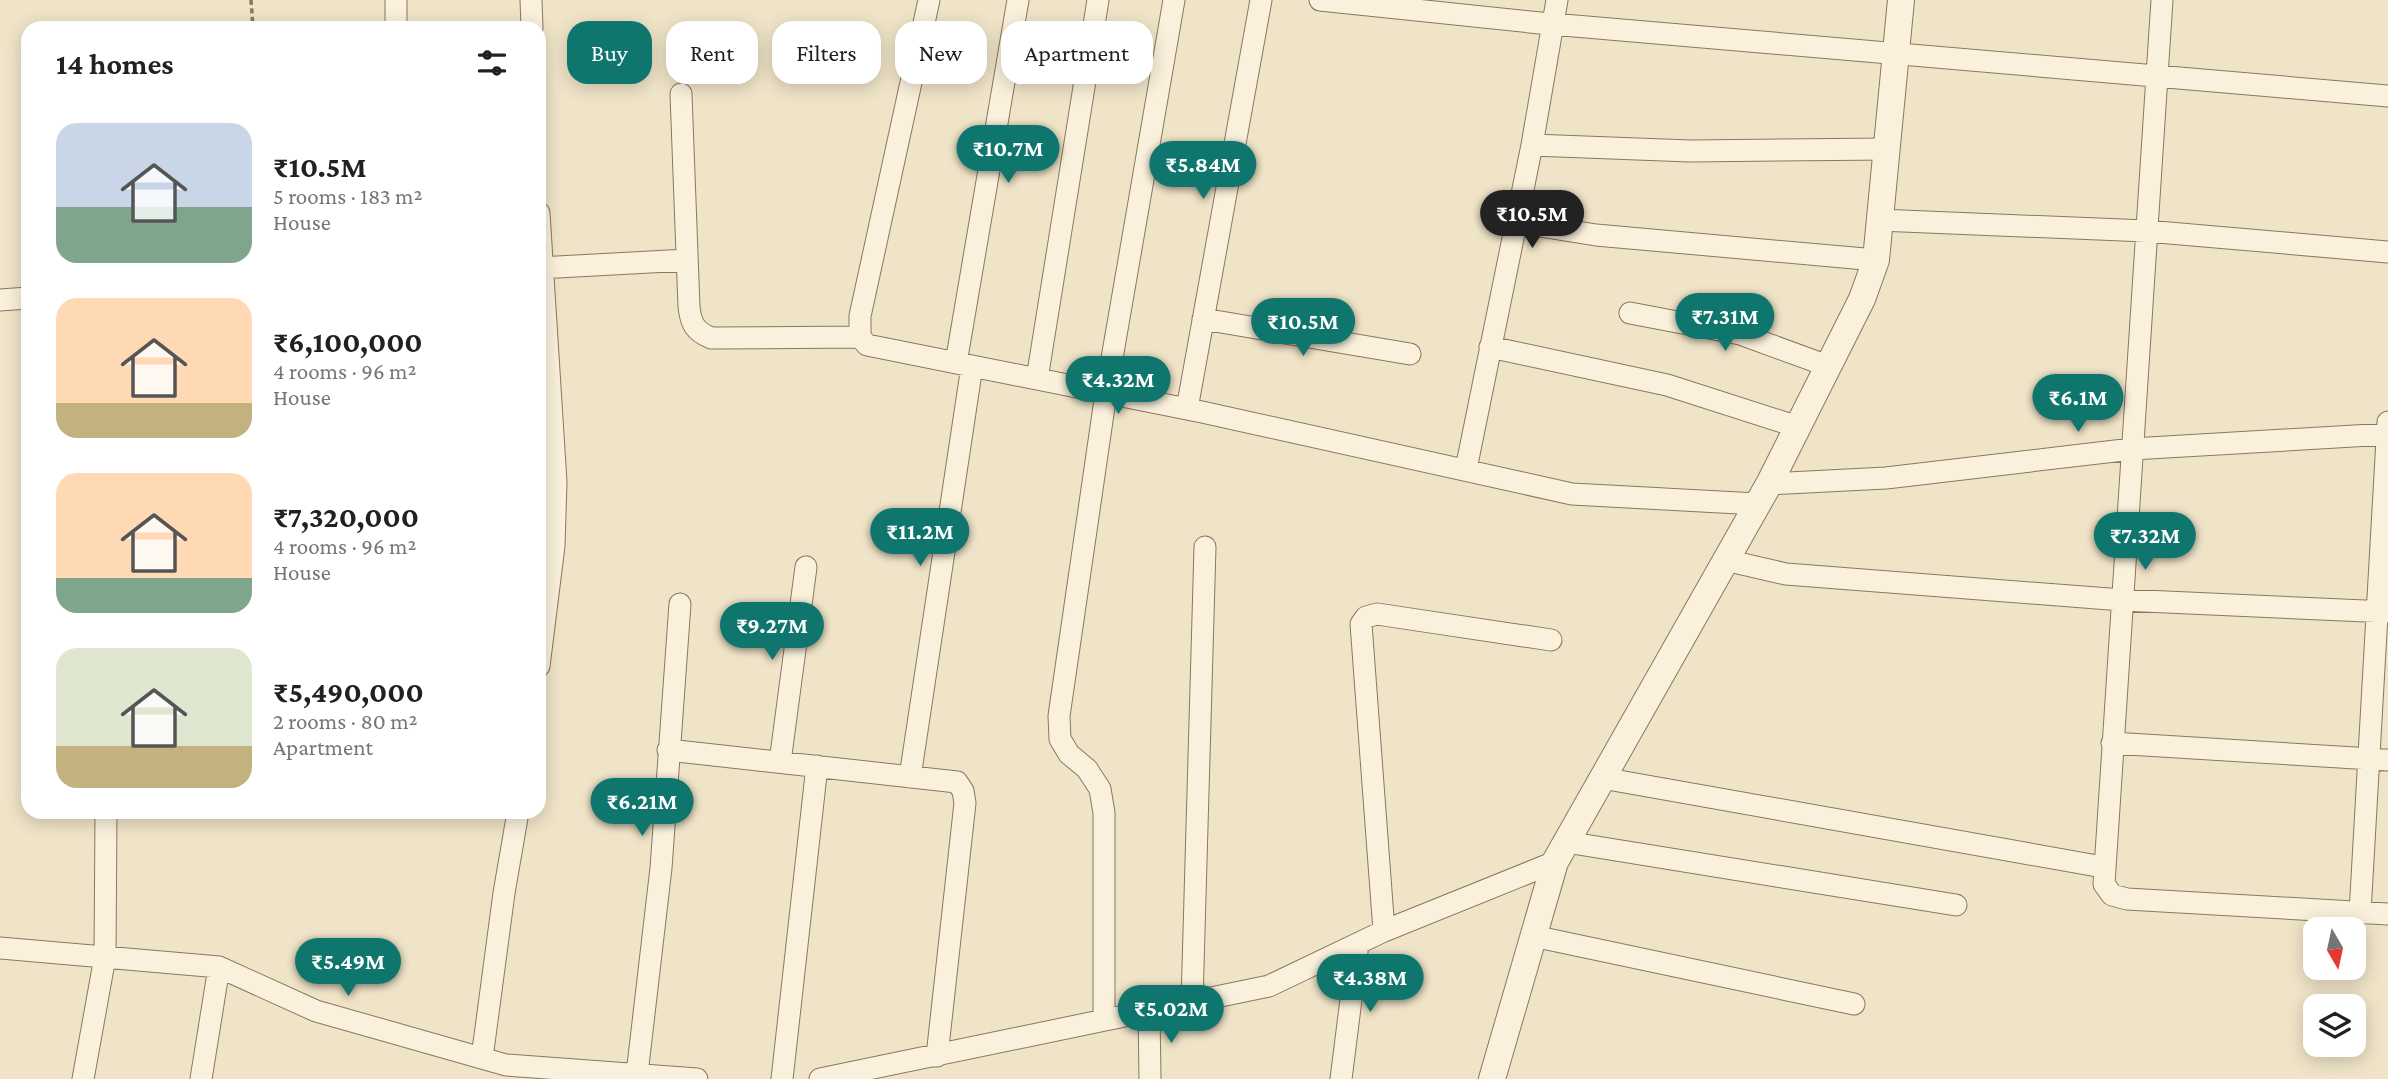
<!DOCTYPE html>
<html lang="en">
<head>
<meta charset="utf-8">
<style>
  body { margin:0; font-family:"Crimson Pro",serif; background:#f2f2f2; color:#202124; height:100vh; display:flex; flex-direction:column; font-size:26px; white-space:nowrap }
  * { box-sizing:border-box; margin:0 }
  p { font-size:23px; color:#757577 }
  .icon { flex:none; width:38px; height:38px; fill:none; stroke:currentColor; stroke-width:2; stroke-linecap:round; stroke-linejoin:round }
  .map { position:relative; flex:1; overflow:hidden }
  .details { position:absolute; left:21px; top:21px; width:525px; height:798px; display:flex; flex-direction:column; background:#fff; border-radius:21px; box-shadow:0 4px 18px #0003 }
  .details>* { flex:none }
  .hud { position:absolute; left:567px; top:21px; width:665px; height:63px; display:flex; gap:14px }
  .needle { width:46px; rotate:171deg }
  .buttons { position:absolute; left:2303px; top:917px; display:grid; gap:14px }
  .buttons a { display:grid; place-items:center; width:63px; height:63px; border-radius:14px; background:#fff; box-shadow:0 4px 18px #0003; font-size:35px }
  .price { position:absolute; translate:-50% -60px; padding:0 16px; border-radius:24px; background:#0f766e; color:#fff; font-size:23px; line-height:46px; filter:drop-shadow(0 2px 4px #0008) }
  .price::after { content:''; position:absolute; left:50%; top:42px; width:21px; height:16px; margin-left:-10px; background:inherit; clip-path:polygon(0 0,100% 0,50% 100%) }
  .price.selected { background:#222; color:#fff }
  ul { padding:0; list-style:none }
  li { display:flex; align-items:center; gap:21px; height:175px; padding:0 35px }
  li span { display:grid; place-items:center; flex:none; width:196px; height:140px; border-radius:21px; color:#555 }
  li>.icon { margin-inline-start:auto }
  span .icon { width:84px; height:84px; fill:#fffc; stroke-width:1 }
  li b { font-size:30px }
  h2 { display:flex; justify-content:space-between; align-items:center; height:84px; padding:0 35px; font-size:30px }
  .pill { padding:0 24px; border-radius:21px; background:#fff; box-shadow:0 4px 18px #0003; font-size:24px; line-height:63px }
  .pill.selected { background:#0f766e; color:#fff }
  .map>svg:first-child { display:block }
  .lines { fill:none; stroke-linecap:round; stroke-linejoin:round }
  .minor-casing { stroke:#8d765c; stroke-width:23 }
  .tertiary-casing { stroke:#8d765c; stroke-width:28 }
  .path { stroke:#8d765c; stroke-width:3.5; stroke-dasharray:5 3.5; stroke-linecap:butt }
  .minor { stroke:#faf1dc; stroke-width:21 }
  .tertiary { stroke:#faf1dc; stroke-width:26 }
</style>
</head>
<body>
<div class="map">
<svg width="2388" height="1079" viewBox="0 0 2388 1079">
  <rect width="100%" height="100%" fill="#f0e4c8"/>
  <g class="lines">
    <defs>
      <path id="minor" d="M396 0V28
        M531 0 532 28
        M929 0 860 316V337L867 345 1202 412 1572 494 1757 504
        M1320 0 1540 23 2388 96
        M2162 0 2104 884 2112 895 2127 899 2388 914
        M681 94 689 307C691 324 695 331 711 338L860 337
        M1532 145 1690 151 1888 149
        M539 213 556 482 554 546 539 666
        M1879 220 2146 231 2388 252
        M1516 222 1596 235 1876 260
        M539 268 687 260
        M0 300 28 298
        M1630 313 1740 334 1828 366
        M1203 319 1410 354
        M1490 347 1667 385 1798 427
        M956 363 1018 0
        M1037 379 1098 0
        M1187 409 1261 0
        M1466 469 1532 145 1557 0
        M1769 484 1886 478 2132 449 2388 434
        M1725 560 1786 574 2122 600 2388 612
        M2112 743 2388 760
        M668 750 957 782 963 791 965 803 937 1056
        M780 762 806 567
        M910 777 972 366
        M1602 778 2103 867
        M1566 842 1956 905
        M2360 913 2388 422
        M1384 931 1361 624 1366 617 1377 614 1551 640
        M1533 936 1854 1004
        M0 948 219 967 316 1011 506 1065 697 1079
        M1192 1002 1205 547
        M1149 1011 1150 1079
        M1104 1020V813L1100 789 1087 769 1069 754 1060 739 1059 716 1106 393 1174 0
        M482 1058 504 893 518 812
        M637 1074 661 868 680 604
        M83 1079 105 957 106 812
        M201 1079 219 967
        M782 1079 817 766
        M820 1079 1269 986 1384 931 1555 862
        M1341 1079 1358 944"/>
      <path id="tertiary" d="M1492 1079 1555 862 1769 484 1862 299 1876 260 1901 0"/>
    </defs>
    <use href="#minor" class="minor-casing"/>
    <use href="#tertiary" class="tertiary-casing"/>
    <path class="path" d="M251 0 253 28"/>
    <use href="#minor" class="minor"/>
    <use href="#tertiary" class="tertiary"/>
  </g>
</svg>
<div class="buttons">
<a><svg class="needle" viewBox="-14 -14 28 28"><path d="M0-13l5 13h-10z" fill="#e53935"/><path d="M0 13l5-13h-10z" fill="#757577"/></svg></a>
<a><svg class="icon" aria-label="layers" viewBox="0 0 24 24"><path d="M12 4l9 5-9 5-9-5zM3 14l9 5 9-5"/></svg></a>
</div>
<b class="price" style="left:1008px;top:185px">₹10.7M</b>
<b class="price" style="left:1203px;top:201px">₹5.84M</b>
<b class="price selected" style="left:1532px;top:250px">₹10.5M</b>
<b class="price" style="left:1725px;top:353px">₹7.31M</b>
<b class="price" style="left:1303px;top:358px">₹10.5M</b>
<b class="price" style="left:1118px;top:416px">₹4.32M</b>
<b class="price" style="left:2078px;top:434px">₹6.1M</b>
<b class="price" style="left:920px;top:568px">₹11.2M</b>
<b class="price" style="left:2145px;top:572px">₹7.32M</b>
<b class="price" style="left:772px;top:662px">₹9.27M</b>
<b class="price" style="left:642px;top:838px">₹6.21M</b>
<b class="price" style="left:348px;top:998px">₹5.49M</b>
<b class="price" style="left:1370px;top:1014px">₹4.38M</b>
<b class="price" style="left:1171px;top:1045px">₹5.02M</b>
<div class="hud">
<a class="pill selected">Buy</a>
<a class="pill">Rent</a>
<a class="pill">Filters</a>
<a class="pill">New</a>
<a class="pill">Apartment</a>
</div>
<section class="details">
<h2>14 homes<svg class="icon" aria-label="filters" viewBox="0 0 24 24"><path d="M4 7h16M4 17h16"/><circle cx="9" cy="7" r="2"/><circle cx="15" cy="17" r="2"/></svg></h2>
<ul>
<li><span style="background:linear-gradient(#c9d6e8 60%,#7fa58c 0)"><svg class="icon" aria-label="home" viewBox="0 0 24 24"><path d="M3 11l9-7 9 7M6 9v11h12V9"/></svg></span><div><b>₹10.5M</b><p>5 rooms · 183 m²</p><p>House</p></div></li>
<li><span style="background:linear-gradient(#ffd9b3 75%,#c2b280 0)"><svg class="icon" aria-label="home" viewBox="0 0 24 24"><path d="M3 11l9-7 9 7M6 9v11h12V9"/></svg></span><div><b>₹6,100,000</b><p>4 rooms · 96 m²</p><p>House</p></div></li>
<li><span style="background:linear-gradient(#ffd9b3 75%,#7fa58c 0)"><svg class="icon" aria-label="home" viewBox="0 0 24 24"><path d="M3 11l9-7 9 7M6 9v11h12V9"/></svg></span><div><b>₹7,320,000</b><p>4 rooms · 96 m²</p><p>House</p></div></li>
<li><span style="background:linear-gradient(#dfe7d0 70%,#c2b280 0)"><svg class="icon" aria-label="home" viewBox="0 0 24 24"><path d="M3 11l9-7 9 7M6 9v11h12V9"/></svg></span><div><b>₹5,490,000</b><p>2 rooms · 80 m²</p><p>Apartment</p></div></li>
</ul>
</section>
</div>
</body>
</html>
